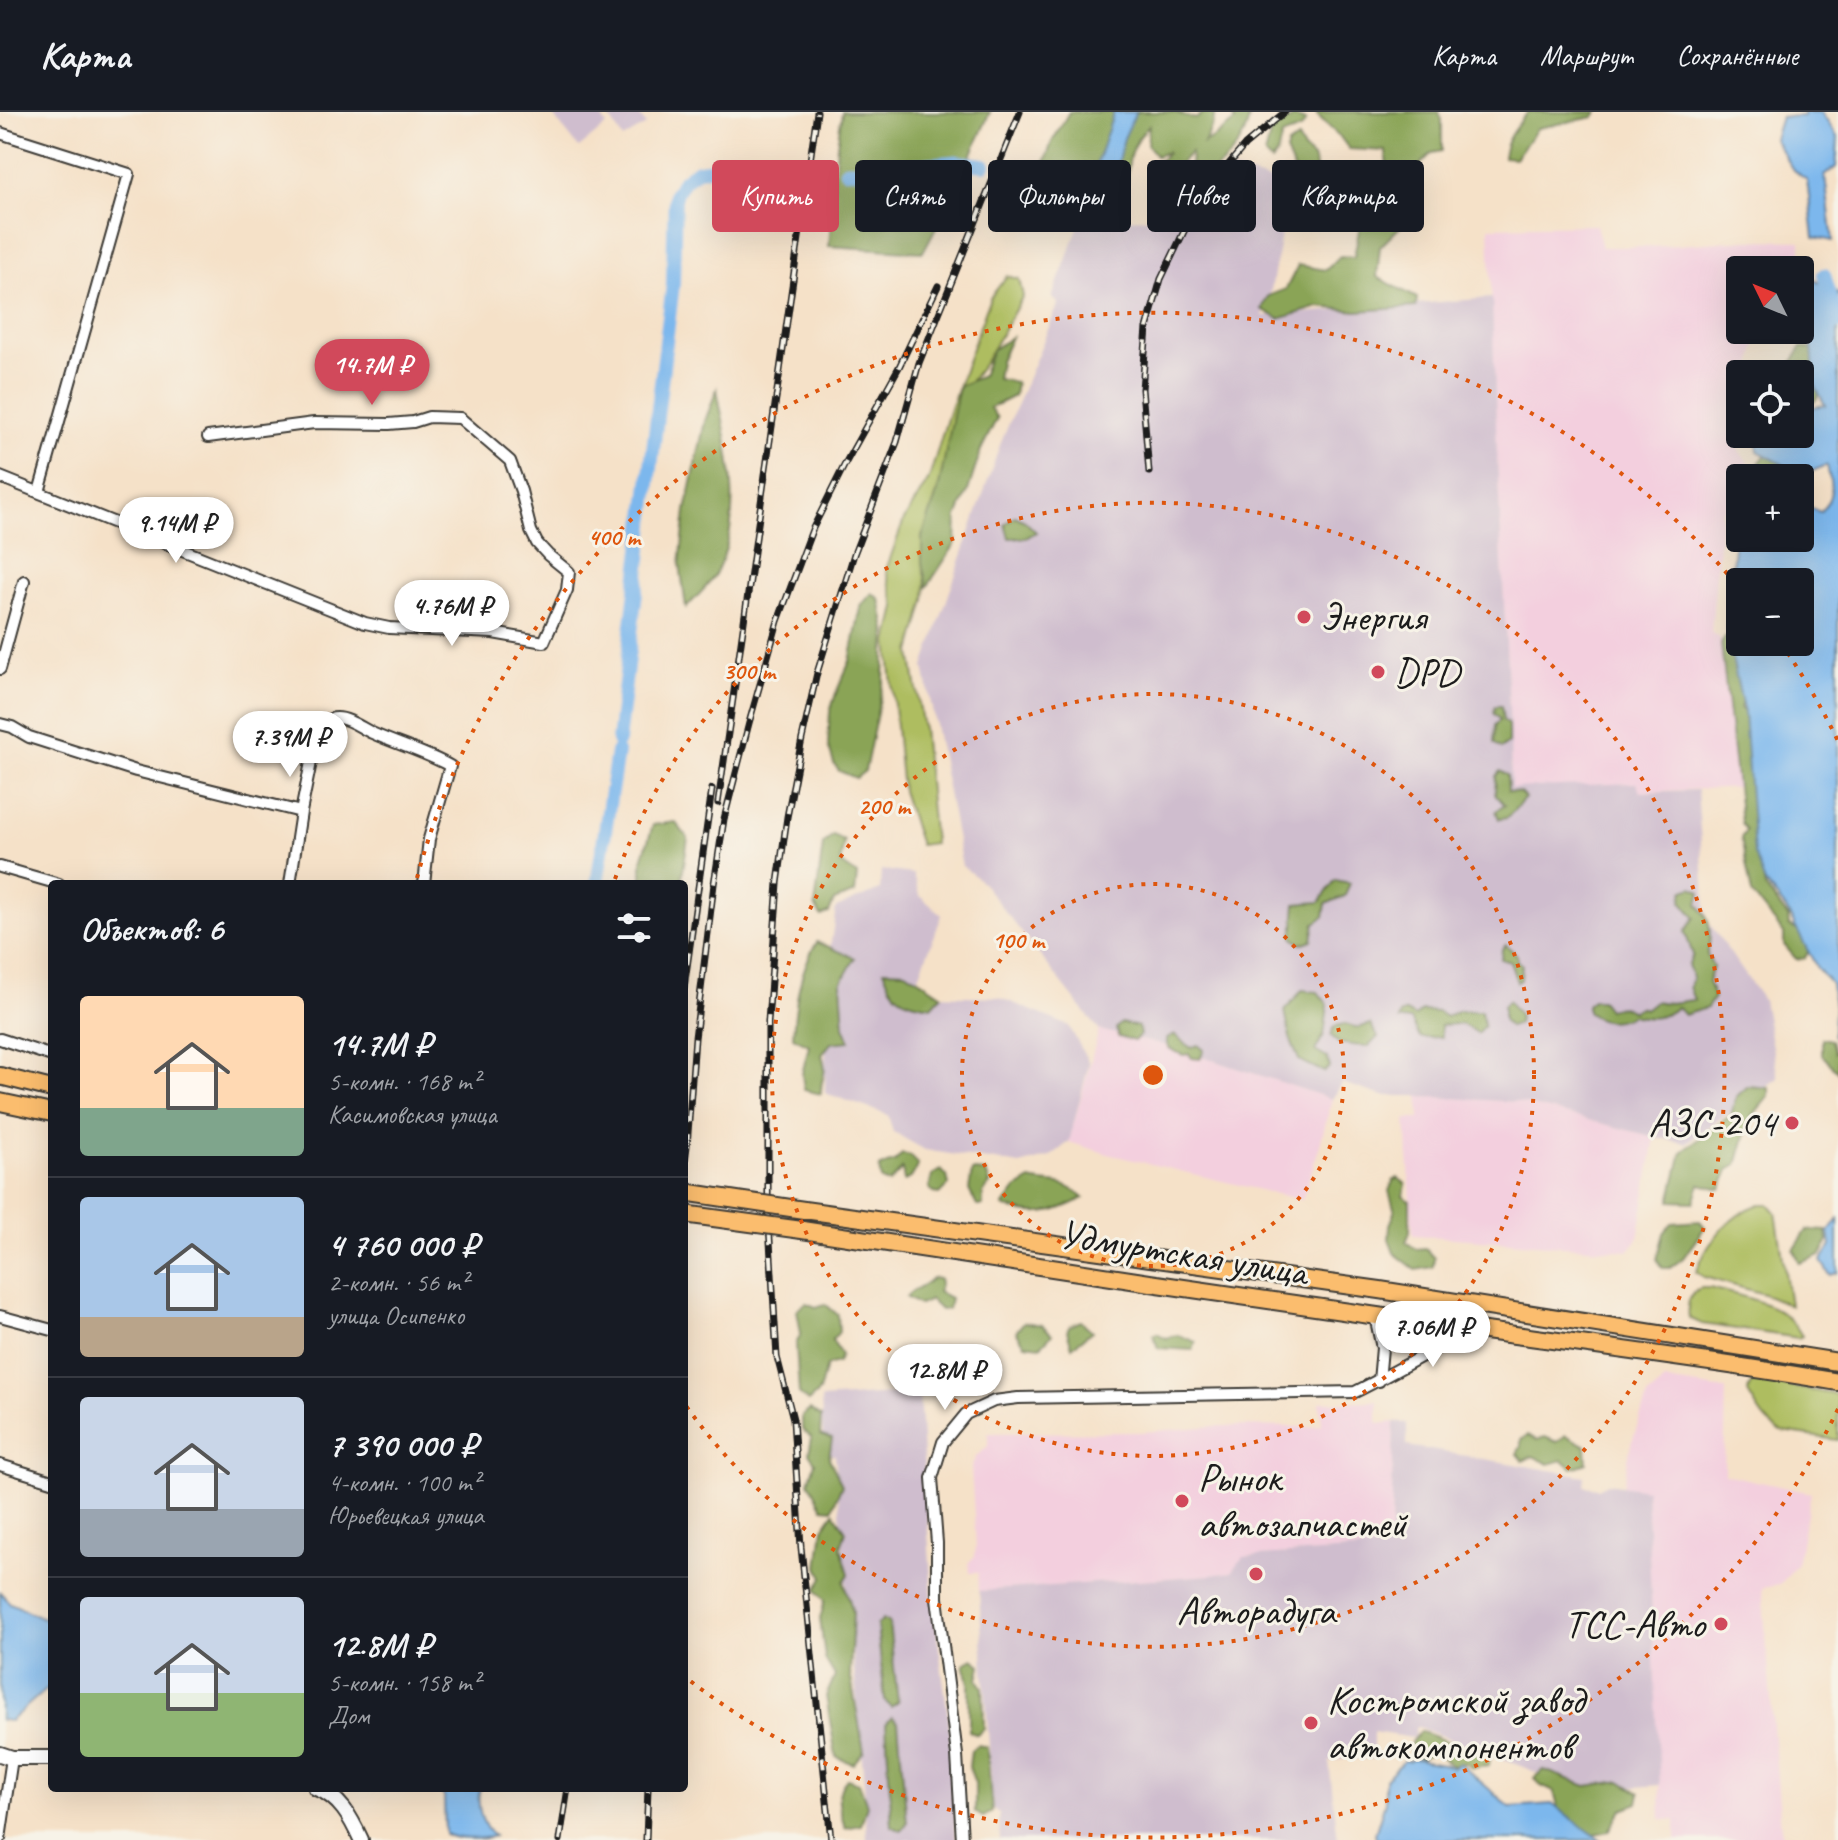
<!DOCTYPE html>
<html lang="ru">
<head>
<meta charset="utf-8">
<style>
  body { margin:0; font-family:Caveat,sans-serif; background:#20242c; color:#f1f3f6; height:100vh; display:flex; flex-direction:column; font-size:30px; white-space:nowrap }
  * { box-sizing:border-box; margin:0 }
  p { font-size:26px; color:#9ea1a6 }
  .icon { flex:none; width:44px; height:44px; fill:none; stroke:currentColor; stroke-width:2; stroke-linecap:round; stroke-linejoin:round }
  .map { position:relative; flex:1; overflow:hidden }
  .panel { position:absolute; left:48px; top:768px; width:640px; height:912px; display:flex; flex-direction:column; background:#171b24; border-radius:8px; box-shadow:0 8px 32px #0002 }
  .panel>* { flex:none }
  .banner { position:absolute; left:712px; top:48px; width:760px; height:72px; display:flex; gap:16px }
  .needle { width:52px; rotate:313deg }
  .tools { position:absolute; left:1726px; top:144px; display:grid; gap:16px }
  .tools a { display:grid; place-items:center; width:88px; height:88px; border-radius:8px; background:#171b24; box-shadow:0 8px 32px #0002; font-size:40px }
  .price { position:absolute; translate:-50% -68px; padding:0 18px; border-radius:28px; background:#fff; color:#222; font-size:26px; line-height:52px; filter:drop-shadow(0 2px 4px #0008) }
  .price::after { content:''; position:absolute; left:50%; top:48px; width:24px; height:18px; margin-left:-12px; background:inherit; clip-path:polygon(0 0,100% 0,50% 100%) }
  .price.selected { background:#d1495b; color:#fff }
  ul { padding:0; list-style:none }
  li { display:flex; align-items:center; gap:24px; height:200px; padding:0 32px }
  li+li { border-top:2px solid #363941 }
  li span { display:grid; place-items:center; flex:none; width:224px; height:160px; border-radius:8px; color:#555 }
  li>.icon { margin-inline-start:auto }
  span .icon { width:96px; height:96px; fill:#fffc; stroke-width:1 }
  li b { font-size:34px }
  h2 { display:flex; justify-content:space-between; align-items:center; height:96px; padding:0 32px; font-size:34px }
  .tag { padding:0 28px; border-radius:8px; background:#171b24; box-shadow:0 8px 32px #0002; font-size:28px; line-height:72px }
  .tag.selected { background:#d1495b; color:#fff }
  header { display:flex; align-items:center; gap:48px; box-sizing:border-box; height:112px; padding:0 40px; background:#171b24; border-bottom:2px solid #363941 }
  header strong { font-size:38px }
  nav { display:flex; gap:44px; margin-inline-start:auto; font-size:28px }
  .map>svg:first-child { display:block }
  .built { fill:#f3cfde }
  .industrial { fill:#cfbdce }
  .green { fill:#aebd60; stroke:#656c3e; stroke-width:2 }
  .forest { fill:#8aa456; stroke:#536039; stroke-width:2 }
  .water { fill:#7bb7ed; stroke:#4c6a84; stroke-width:2; fill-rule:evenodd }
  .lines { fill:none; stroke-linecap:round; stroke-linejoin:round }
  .canal { stroke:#7bb7ed; stroke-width:14 }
  .minor-casing { stroke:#3d3a36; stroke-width:14 }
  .tertiary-casing { stroke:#3d3a36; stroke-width:18 }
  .primary-casing { stroke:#3d3a36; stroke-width:20 }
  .minor { stroke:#fff; stroke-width:10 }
  .tertiary { stroke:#fff; stroke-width:14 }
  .primary { stroke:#fbbd6e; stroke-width:16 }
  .rail-casing { stroke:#1c1c1c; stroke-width:7 }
  .rail { stroke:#f7f3e8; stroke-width:4; stroke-dasharray:12; stroke-linecap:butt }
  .primary-bridge-casing { stroke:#3d3a36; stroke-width:20; stroke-linecap:butt }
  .primary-bridge { stroke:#fbbd6e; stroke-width:16 }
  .ring { fill:none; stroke:#de560d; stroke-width:4; stroke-dasharray:4 8 }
  .poi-dot { fill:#d1495b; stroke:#f7f3e8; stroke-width:3 }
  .labels { text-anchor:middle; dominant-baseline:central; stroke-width:6; stroke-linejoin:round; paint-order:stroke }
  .poi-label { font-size:40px; fill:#1c1c1c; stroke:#f7f3e8; text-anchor:start }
  .street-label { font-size:40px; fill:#1c1c1c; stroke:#f7f3e8 }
  .centre { fill:#de560d; stroke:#f7f3e8; stroke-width:4 }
  .ring-label { font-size:24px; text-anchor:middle; font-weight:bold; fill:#de560d; stroke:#f7f3e8; stroke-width:6; stroke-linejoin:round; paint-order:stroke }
</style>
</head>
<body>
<header>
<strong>Карта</strong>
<nav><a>Карта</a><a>Маршрут</a><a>Сохранённые</a></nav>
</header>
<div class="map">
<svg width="1838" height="1728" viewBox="0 0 1838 1728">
  <rect width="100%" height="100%" fill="#f7f3e8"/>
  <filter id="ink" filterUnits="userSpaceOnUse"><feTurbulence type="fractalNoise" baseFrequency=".0125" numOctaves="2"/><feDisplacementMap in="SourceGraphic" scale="16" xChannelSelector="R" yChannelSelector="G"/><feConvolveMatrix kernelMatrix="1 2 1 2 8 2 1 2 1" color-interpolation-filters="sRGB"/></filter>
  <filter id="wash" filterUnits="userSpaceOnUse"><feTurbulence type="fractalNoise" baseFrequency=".006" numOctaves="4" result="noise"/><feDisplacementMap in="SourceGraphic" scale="32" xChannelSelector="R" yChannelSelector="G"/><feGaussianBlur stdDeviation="1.8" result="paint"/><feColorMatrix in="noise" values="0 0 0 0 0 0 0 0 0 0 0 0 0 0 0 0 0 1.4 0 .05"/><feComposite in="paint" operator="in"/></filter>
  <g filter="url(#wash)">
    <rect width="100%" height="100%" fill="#f5e1c8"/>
    <path class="built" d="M1596 113 1602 135H1650L1748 128 1801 129V157L1740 158V218H1760L1750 262H1740V308L1734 332 1760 366H1740V386L1722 399 1711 520 1720 526 1740 675 1639 680 1637 671 1511 677 1510 617 1497 344 1489 115Z
      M1099 918 1176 936 1332 987 1320 1033 1302 1088 1108 1042 1069 1030Z
      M1419 984 1518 990 1655 1025 1638 1127 1628 1139 1413 1123 1406 1007H1420Z
      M1665 1269 1726 1278 1724 1362 1811 1381 1797 1452 1780 1473 1762 1476 1782 1728H1676V1708L1661 1707 1646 1378 1623 1374 1631 1332 1646 1289 1649 1283Z
      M1378 1289V1312L1394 1310 1391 1422 1380 1436 1244 1445 1232 1460 1211 1463 979 1479 978 1461H970L969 1450 975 1444 976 1434 971 1355 976 1345 988 1334V1321L1143 1320 1215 1314 1308 1315 1322 1313 1320 1290Z"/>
    <path class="industrial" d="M550 0H597L607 13 579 36Z
      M606 0H637L646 13 623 27Z
      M1231 58 1290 74 1271 178 1263 204 1492 186 1497 344 1510 617 1511 676 1637 671 1640 680 1697 678 1707 808 1763 888 1778 966 1686 1031 1655 1025 1518 990 1419 984H1383L1342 971 1332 987 1176 936 1099 918 981 769 962 754 924 555 1000 333 1059 191 1052 186 1081 108 1185 105 1195 107 1211 82Z
      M881 758 913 762 919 783 942 803 915 875 933 883 999 885 1069 914 1089 951 1069 1030 1050 1045 1020 1053 925 1038 893 1020 888 1003 825 981 827 858 836 796 880 778Z
      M919 1280 932 1483 950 1619 956 1728H867L864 1670 835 1343 824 1342 821 1287Z
      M1394 1310 1407 1311V1334L1585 1364 1584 1374 1598 1376 1608 1371 1646 1377 1660 1673 1586 1679 1416 1614 1413 1626 1373 1620V1647H1344L1329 1650 1338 1728H1000L999 1701 993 1697 979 1479 1211 1463 1232 1460 1243 1445 1380 1436 1391 1422Z"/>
    <path class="green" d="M1007 164 1019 167 1023 184 985 250 965 276 928 421 925 488 911 540 923 617 934 731 920 733 902 679 888 530 896 495 886 458 904 408 929 367 949 300 990 186Z
      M1760 1092H1769L1776 1100 1790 1193 1764 1182 1704 1165 1696 1160C1707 1130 1729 1103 1760 1092Z
      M1701 1176H1710C1745 1186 1783 1189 1802 1224L1798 1226 1785 1224 1702 1212 1689 1206C1687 1192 1687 1183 1701 1176Z
      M1758 1269 1838 1283V1328L1782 1320C1765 1313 1757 1296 1748 1281 1748 1274 1751 1271 1758 1269Z"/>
    <path class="forest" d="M842 0H990L958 74 923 140 829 134 837 33Z
      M1069 0H1173L1196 7 1203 1H1215L1213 12 1204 31 1216 24 1235 9 1230 0H1249C1250 20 1232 45 1216 57 1211 61 1204 61 1197 63L1186 84 1177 85V67L1190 54 1191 40 1167 64 1156 52 1168 40 1156 44 1147 33 1149 13C1129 36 1129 42 1127 71L1096 92 1076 94 1072 79 1062 77 1043 56 1052 30Z
      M1317 0H1439L1442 8V39L1432 41 1399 74 1387 65 1386 39 1349 37 1340 25 1317 3Z
      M1528 0H1598L1594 5 1538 16 1515 46 1503 45C1505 26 1517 14 1528 0Z
      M1294 5 1306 9 1301 17 1282 24 1277 42 1271 50 1265 44 1271 18Z
      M1298 27 1304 38 1313 46 1318 62 1307 68 1295 61 1286 40 1288 33Z
      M1388 90 1404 99V111L1380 135 1377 165 1417 186 1416 195 1357 199 1319 195 1279 207 1262 197 1268 184 1286 177 1298 153 1326 158 1340 144 1354 145 1361 107Z
      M1011 225 1000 249 997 267 1016 270 1014 284 990 296 997 306 981 338 968 379 957 405 956 431 927 475 922 451V425L938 379 959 274 982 264 992 238Z
      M1801 235 1816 238 1823 278 1814 290 1800 289V262H1787Z
      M717 277C728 337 747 408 714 464 707 476 695 486 686 496L680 452 686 399 705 309Z
      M1768 340 1789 352 1785 366H1754L1751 361Z
      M1015 404 1025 409 1036 420 1026 426H1009L1005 412Z
      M872 481 880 487 886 518 884 567 865 659 856 666 839 659 834 652 828 633 830 600 836 581 850 549 861 494Z
      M1725 525 1730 528 1745 581 1740 596 1750 605 1755 720 1765 775 1788 805 1789 814 1801 820 1811 834 1805 846 1796 847 1784 833V822L1752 782 1741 726 1746 718 1741 711 1721 532Z
      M1495 594H1501L1503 608 1508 613V631L1501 637 1494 631 1495 613 1500 608 1494 602Z
      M1500 659 1507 663 1508 679 1520 681 1525 686 1507 706 1499 707 1496 699 1505 693 1495 682 1496 664Z
      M675 710 688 726 681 772H642V748L653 713Z
      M833 723 844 729 840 751 857 763 855 781 834 789 829 801 821 804 815 794 823 732Z
      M1335 768 1350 771 1345 784 1326 792 1324 805 1315 811 1312 828 1301 832 1293 825 1296 792 1320 790Z
      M1693 775 1701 780 1698 792C1712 809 1712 823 1707 843L1713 855 1708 870 1714 885 1707 896 1684 903 1677 895C1662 908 1650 907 1631 903 1617 911 1600 911 1587 900V893L1593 888H1601L1608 897C1617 895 1624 893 1632 899L1639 895 1645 897 1655 889C1669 893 1679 889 1694 888L1689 875 1693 866 1688 853 1693 843 1685 820 1695 805 1682 789 1684 778Z
      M817 830 855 846 841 871 844 914 850 929 831 931 822 943C829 964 820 963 821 982L804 978 802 962 809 933 793 925C795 892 799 859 817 830Z
      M1506 833 1517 843V849L1522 852 1521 868 1517 870 1510 850 1501 847 1502 837Z
      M884 858 906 859 942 883 932 894C905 889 892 888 884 858Z
      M1302 878 1318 880 1328 893 1324 923 1315 939 1327 946 1330 955 1324 960 1299 948 1290 926 1285 899Z
      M1508 889 1519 903 1518 912 1509 915 1503 908V894Z
      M1422 899 1438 900 1446 905 1458 899H1481L1484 914 1477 921 1461 912 1441 913V925L1420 926 1411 908H1399L1400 903 1406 900 1415 905Z
      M1121 911 1139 915 1140 923 1134 929 1118 925 1116 916Z
      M1345 912 1358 916 1370 912 1378 925 1368 935 1338 931 1331 923 1335 914Z
      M1175 923 1191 936 1198 933 1204 938 1200 947 1192 946 1189 942 1183 943 1168 936 1166 927Z
      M1822 926 1831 928 1834 941 1838 940V960L1822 943Z
      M1748 974 1769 976V984L1750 1007 1737 1053 1729 1058 1721 1077 1700 1072 1694 1090 1670 1089 1682 1040 1731 1003 1736 985Z
      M902 1042 911 1044 918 1054 911 1066 904 1069 902 1057 889 1071 881 1068 879 1056 887 1052 895 1050Z
      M941 1058 947 1064 949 1073 940 1082 934 1081 929 1076 932 1064Z
      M972 1059 986 1060 990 1072 983 1081V1094H977L969 1078Z
      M1398 1066 1406 1072 1404 1084 1410 1089V1120L1406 1130 1416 1137 1425 1136 1434 1146 1433 1155 1416 1158 1394 1141 1389 1127 1390 1113 1395 1100 1389 1079 1393 1069Z
      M1031 1068C1055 1074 1063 1067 1084 1086 1054 1102 1036 1107 1003 1094L1016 1077Z
      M1700 1109 1705 1115 1683 1146 1670 1156H1663L1657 1147 1664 1121 1672 1111Z
      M1807 1118 1827 1119 1828 1129 1821 1143 1800 1151 1794 1138Z
      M932 1166 939 1167 940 1173 938 1180 950 1186 948 1197 940 1198 930 1188 919 1193 906 1185C915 1174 922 1177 932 1166Z
      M806 1191 816 1195 825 1192 838 1203 839 1220 832 1228 841 1243 838 1251 826 1254 819 1280 808 1290 799 1282 796 1232 801 1222 797 1198Z
      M1081 1209 1092 1219 1072 1235 1067 1219 1069 1214Z
      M1024 1210 1042 1213 1052 1222 1041 1234 1025 1232 1016 1219Z
      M1157 1221 1166 1226 1178 1223 1196 1230 1193 1238 1158 1236 1153 1223Z
      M810 1298 821 1305 820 1323 832 1327 829 1346 842 1373 832 1397 823 1396 809 1370 815 1350 809 1341 812 1326 802 1317V1304Z
      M1528 1323 1537 1328 1545 1325 1557 1330 1566 1323 1586 1334 1587 1351 1572 1356 1563 1348 1549 1352 1533 1344 1523 1349 1517 1342 1521 1334V1327Z
      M834 1400 846 1419 841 1435 849 1462 844 1470 853 1500 850 1561 864 1639 853 1652 836 1645 826 1584 835 1564 825 1547 820 1507 825 1488 816 1478 823 1465 818 1455 823 1416Z
      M883 1507 889 1511 898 1590 891 1595 885 1589 877 1513Z
      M973 1547 981 1553 978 1568 983 1575 984 1617 977 1623 969 1619V1571L964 1552Z
      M892 1605 898 1610 907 1711 901 1719 892 1714 886 1612Z
      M1420 1619 1490 1647 1489 1654 1472 1656 1465 1651 1451 1654 1436 1639 1421 1646 1410 1639 1411 1630Z
      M978 1633 987 1635 992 1700 983 1705 975 1700V1671L969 1655 971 1638Z
      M1544 1658 1586 1674 1621 1669 1640 1681 1638 1691 1622 1697 1609 1719 1585 1724 1559 1699 1554 1680 1541 1674 1535 1666Z
      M847 1667 859 1671 867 1693 861 1713 845 1716C840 1699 833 1682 847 1667Z"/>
    <path class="water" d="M1114 0H1136L1124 26 1107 90 1094 96 1085 86Z
      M1803 0H1821L1838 26 1836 55 1825 64 1833 129 1814 125 1807 68 1793 58 1774 27 1781 5 1803 4Z
      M1814 168 1838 181V937L1833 922 1834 895 1831 872 1817 856 1786 797 1765 771 1754 742 1744 601 1726 518 1734 435 1739 412 1740 426H1800V391L1820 400C1836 382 1831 375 1827 353L1803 363 1758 339 1756 322H1800V296L1804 297 1825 293 1815 274 1812 235 1801 204 1800 175ZM1800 470V530H1740V470Z
      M1838 1107V1161L1830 1163 1821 1149 1831 1134 1829 1120Z
      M0 1480 10 1491 52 1510V1572L10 1609 0 1608Z
      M1419 1647C1431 1652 1442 1649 1452 1656L1459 1651 1510 1695 1552 1692 1601 1728H1377L1375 1722 1385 1690V1667L1404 1649Z
      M435 1676H480C476 1691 481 1715 494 1724 482 1728 456 1728 445 1722L444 1684Z"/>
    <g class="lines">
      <path class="canal" d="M846 59 956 50 984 53
        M1031 69 1099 85 1100 80
        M1824 163 1838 210
        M618 629 673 172 675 82 684 68 698 58 778 49
        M597 772 617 640"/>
    </g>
  </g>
  <g filter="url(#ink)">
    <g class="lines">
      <defs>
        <path id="minor" d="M0 21 129 62 39 380
          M0 365 365 511 389 516 493 521 544 530 567 478 569 460 548 443 537 431 531 419 521 379 510 349 460 306 429 305 413 310 389 312 314 311 208 325
          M0 557 24 469
          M0 612 12 615 29 625 136 659 301 700
          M0 755 59 772
          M290 772 301 700 317 620C322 612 327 606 337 606 349 606 361 616 372 621 399 633 425 640 450 654L429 727 424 772
          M0 927 52 944
          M0 1204 52 1218
          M1375 1204 1382 1236 1379 1269
          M0 1353 52 1369
          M0 1727 12 1646
          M962 1728 957 1643 937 1486V1431L932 1366 943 1330 966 1302 994 1289 1018 1286 1355 1280C1394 1261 1431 1238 1470 1218"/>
        <path id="tertiary" d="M0 1642 12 1646H52
          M316 1676C340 1685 351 1706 361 1728"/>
        <path id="primary" d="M0 964 52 977
          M0 990 52 1001
          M804 1098 1380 1178 1838 1250
          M802 1118C994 1147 1185 1177 1377 1204 1530 1226 1685 1244 1838 1270"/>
      </defs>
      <use href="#minor" class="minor-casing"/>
      <use href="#tertiary" class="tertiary-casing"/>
      <use href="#primary" class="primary-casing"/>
      <use href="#minor" class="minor"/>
      <use href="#tertiary" class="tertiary"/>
      <use href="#primary" class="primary"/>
      <defs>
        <path id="rail" d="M1149 360 1142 277 1147 216 1161 167 1190 107 1218 65 1245 33 1285 0
          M718 691 817 0
          M684 876 712 677
          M684 1058 687 1034 695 926 714 772 724 707 749 611 778 509 812 418 846 350 899 255 938 174
          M560 1728 568 1676
          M646 1728 648 1676
          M831 1728 801 1435 793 1307 777 1245 768 1096V910L778 771 787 705 802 627 817 561 854 442 897 330 919 251 1020 0"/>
      </defs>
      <use href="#rail" class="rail-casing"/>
      <use href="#rail" class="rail"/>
      <defs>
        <path id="primary-bridge" d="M684 1080 804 1098
          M684 1102 802 1118"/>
      </defs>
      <use href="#primary-bridge" class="primary-bridge-casing"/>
      <use href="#primary-bridge" class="primary-bridge"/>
    </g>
  </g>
  <g class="ring">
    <circle cx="1153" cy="963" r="191"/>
    <circle cx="1153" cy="963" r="381"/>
    <path d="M615 767A572 572 0 1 1 684 1291"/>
    <path d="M1838 1297A762 762 0 0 1 689 1568M417 766A762 762 0 0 1 1737 473M1781 531A762 762 0 0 1 1838 629"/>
  </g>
  <g class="poi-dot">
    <circle cx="1304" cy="505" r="8"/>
    <circle cx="1378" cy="560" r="8"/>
    <circle cx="1792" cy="1011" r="8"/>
    <circle cx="1182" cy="1389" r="8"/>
    <circle cx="1256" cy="1462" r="8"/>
    <circle cx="1721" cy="1512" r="8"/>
    <circle cx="1311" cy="1611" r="8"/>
  </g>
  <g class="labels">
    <g class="poi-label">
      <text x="1320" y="505">Энергия</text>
      <text x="1394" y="560">DPD</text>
      <text x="1776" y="1011" text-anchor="end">АЗС-204</text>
      <text x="1198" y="1366">Рынок<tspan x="1198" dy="46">автозапчастей</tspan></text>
      <text x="1256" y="1499" text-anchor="middle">Авторадуга</text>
      <text x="1705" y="1512" text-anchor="end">ТСС-Авто</text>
      <text x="1327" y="1588">Костромской завод<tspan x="1327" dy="46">автокомпонентов</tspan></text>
    </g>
    <g class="street-label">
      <text transform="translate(1183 1141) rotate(9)">Удмуртская улица</text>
    </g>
  </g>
  <circle cx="1153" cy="963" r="12" class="centre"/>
  <g class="ring-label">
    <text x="614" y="433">400 m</text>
    <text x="749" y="567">300 m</text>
    <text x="884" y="702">200 m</text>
    <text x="1018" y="836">100 m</text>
  </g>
</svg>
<div class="tools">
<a><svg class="needle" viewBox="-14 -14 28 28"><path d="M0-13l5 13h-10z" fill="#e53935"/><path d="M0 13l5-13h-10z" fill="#9ea1a6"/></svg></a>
<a><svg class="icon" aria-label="locate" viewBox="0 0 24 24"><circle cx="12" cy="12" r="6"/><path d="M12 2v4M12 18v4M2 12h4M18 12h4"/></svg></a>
<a>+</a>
<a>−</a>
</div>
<b class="price selected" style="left:372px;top:295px">14.7M ₽</b>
<b class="price" style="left:176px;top:453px">9.14M ₽</b>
<b class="price" style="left:452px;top:536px">4.76M ₽</b>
<b class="price" style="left:290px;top:667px">7.39M ₽</b>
<b class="price" style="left:1433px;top:1257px">7.06M ₽</b>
<b class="price" style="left:945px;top:1300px">12.8M ₽</b>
<div class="banner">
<a class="tag selected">Купить</a>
<a class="tag">Снять</a>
<a class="tag">Фильтры</a>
<a class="tag">Новое</a>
<a class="tag">Квартира</a>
</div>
<section class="panel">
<h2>Объектов: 6<svg class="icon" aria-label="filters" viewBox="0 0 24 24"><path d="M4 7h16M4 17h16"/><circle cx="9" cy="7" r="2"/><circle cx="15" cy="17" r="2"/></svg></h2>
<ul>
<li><span style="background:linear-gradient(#ffd9b3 70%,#7fa58c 0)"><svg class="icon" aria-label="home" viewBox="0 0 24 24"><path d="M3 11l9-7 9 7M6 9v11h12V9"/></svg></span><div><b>14.7M ₽</b><p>5-комн. · 168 m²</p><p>Касимовская улица</p></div></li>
<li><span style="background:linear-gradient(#a9c7e8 75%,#b9a48a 0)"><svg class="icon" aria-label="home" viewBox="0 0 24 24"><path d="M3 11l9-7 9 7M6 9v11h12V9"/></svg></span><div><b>4 760 000 ₽</b><p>2-комн. · 56 m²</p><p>улица Осипенко</p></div></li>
<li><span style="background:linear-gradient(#c9d6e8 70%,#9aa5b1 0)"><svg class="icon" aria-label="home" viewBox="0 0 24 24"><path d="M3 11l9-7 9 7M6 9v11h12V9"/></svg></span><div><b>7 390 000 ₽</b><p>4-комн. · 100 m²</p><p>Юрьевецкая улица</p></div></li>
<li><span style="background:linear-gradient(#c9d6e8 60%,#8fb573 0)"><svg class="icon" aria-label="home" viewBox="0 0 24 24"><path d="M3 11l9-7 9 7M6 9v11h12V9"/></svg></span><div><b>12.8M ₽</b><p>5-комн. · 158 m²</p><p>Дом</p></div></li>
</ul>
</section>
</div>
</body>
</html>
